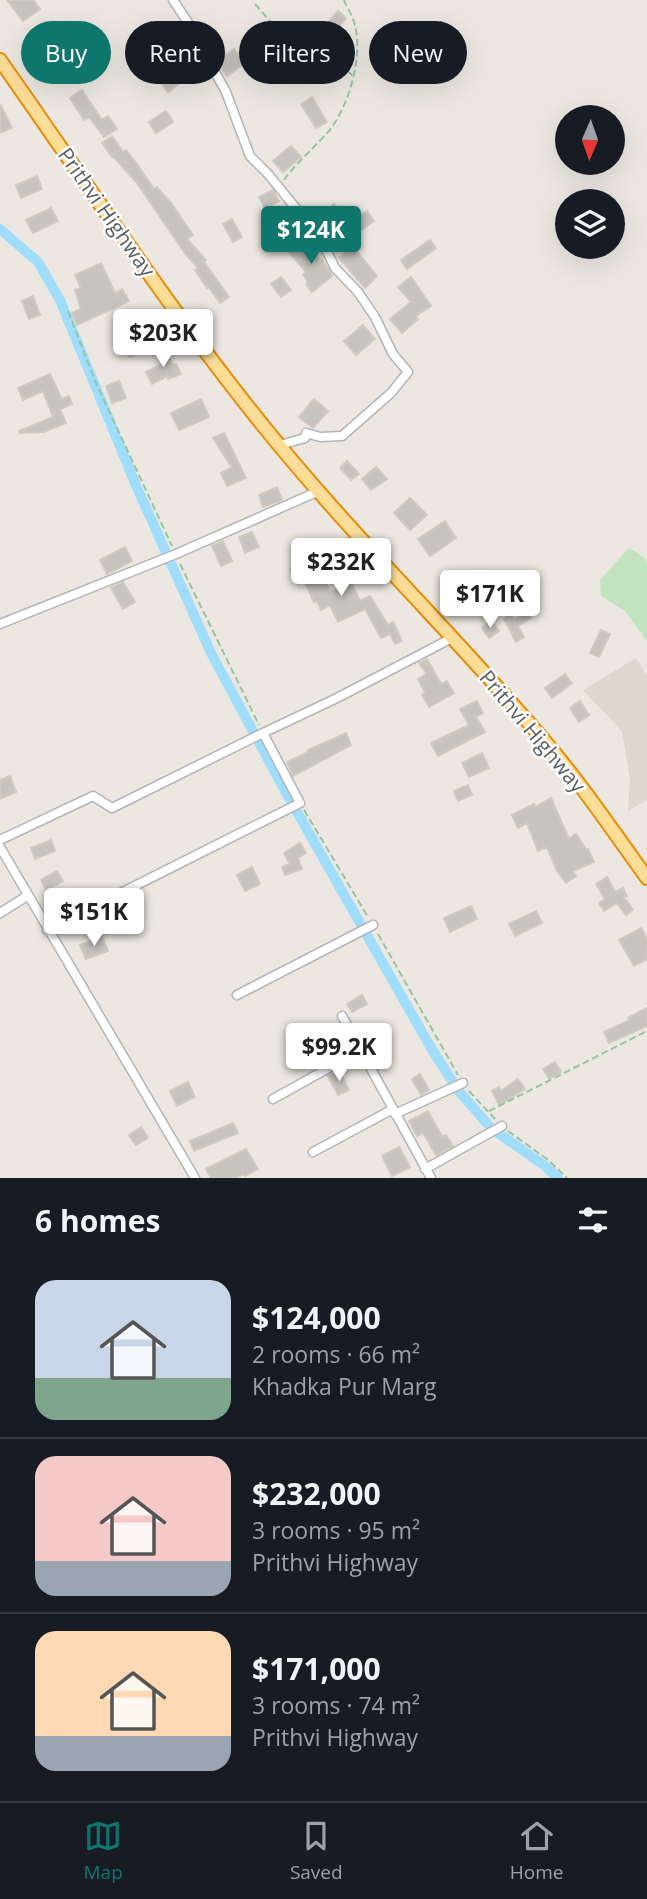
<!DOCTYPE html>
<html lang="en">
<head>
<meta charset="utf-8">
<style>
  body { margin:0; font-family:"Open Sans",sans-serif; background:#242831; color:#f1f3f6; height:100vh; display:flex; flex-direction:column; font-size:26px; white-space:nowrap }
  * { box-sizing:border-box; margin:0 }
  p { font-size:23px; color:#9ea1a6 }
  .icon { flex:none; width:38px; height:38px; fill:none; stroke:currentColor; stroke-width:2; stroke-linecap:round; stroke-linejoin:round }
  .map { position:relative; height:1178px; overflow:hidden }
  .panel { display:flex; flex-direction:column; background:#171b24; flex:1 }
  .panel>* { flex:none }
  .banner { position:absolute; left:21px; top:21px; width:606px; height:63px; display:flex; gap:14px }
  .needle { width:46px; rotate:182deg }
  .fabs { position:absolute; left:555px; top:105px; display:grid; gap:14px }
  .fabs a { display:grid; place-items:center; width:70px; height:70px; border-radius:50%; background:#171b24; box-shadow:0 7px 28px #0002; font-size:35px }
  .price { position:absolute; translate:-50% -60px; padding:0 16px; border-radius:7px; background:#fff; color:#222; font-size:23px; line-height:46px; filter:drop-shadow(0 2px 4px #0008) }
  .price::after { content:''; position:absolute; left:50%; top:42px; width:21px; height:16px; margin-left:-10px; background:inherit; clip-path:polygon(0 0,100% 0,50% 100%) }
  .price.active { background:#0f766e; color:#fff }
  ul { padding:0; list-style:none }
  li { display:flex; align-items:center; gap:21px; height:175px; padding:0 35px }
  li+li { border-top:2px solid #363941 }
  li span { display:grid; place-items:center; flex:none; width:196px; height:140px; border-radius:21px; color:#555 }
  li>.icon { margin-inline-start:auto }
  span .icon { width:84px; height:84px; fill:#fffc; stroke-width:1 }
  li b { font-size:30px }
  h2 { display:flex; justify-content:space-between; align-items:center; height:84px; padding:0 35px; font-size:30px }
  .tag { padding:0 24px; border-radius:32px; background:#171b24; box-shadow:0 7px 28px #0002; font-size:24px; line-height:63px }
  .tag.active { background:#0f766e; color:#fff }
  .menu { display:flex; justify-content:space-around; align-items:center; height:98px; border-top:2px solid #363941; background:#171b24; font-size:19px; color:#9ea1a6 }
  .menu a { display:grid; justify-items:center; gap:4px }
  .menu .active { color:#0f766e }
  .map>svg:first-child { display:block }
  .education { fill:#dcd7cf }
  .green { fill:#c1e3bd }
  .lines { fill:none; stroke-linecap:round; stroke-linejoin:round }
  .canal { stroke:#a0dcfc; stroke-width:10 }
  .building { fill:#c7c3be; stroke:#d0cabf; stroke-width:2 }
  .minor-casing { stroke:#b2b4b8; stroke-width:11 }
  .trunk-casing { stroke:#e68c06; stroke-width:16 }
  .path { stroke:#97c4a0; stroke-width:2; stroke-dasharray:7 3.5; stroke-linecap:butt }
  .minor { stroke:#fff; stroke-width:8 }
  .trunk { stroke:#fbdd98; stroke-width:12 }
  .labels { text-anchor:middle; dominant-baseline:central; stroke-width:5; stroke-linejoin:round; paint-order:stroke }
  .street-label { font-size:21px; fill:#595e61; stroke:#fff }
</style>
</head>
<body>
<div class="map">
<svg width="647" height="1178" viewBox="0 0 647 1178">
  <rect width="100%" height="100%" fill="#ece8e1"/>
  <path class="education" d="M636 658 647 676V800L628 811 630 778 622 731 583 690Z"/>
  <path class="green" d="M629 548 645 558 647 565V641L625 611 601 596 600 580Z"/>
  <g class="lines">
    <path class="canal" d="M0 229 38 262 60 300 135 483 211 653 284 789 431 1048 458 1090 491 1128 545 1166 558 1178"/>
  </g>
  <path class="building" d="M7 0H33L40 9 23 21Z
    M338 11 346 18 335 31 327 24Z
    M50 38 65 59 59 64 48 50 44 53 39 46Z
    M234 49 245 63 227 76 217 62Z
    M300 57 310 64 303 74 293 67Z
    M175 67 185 79 168 92 159 80Z
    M82 90 102 120 108 116 117 129 104 137 89 117 84 120 70 98Z
    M312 97 327 122 316 128 301 104Z
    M0 104 12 128 0 133Z
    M166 111 173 122 156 133 149 122Z
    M112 136 123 152 126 150 137 164 154 189 157 187 171 203 193 235 187 239 206 260 204 262 229 297 220 303 209 287 207 288 195 270 198 268 184 252 137 183 113 156 112 157 102 143Z
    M291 146 301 157 283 172 273 161Z
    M37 176 42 189 21 198 16 185Z
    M273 190 279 201 265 208 259 197Z
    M334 204 343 215 324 230 315 218Z
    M51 208 58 221 33 233 26 220Z
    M367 211 374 221 360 231 353 219Z
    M285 213 292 223 273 236 266 226Z
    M232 219 242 237 233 242 223 224Z
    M302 240 320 260 322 259 332 276 312 292 306 284 308 282 303 274 306 272 288 251Z
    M430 240 436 248 407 269 401 260Z
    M353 247 377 276 365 288 339 258Z
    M101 263 115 293 122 289 129 301 77 325 72 313 81 309 75 290 81 288 75 275Z
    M281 277 291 290 281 297 271 284Z
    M411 277 431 306 416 316 418 319 402 333 390 319 411 302 398 287Z
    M33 296 40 315 29 319 22 301Z
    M363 325 375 339 356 355 344 341Z
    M150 333 155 345 130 357 124 346 133 342 132 340Z
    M165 351 173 365 176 364 181 374 168 379 167 376 152 384 146 372 163 364 157 355Z
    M50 374 62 399 69 396 72 404 60 409 66 423 44 432 20 433 19 431 53 417 43 391 23 400 18 388Z
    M119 381 126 398 112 403 106 386Z
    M201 399 209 417 179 430 171 413Z
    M314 399 328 411 313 428 299 417Z
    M224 433 246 478 227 486 221 473 232 468 213 438Z
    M347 461 359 474 351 480 340 468Z
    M376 467 387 479 371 490 362 479Z
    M277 487 282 500 263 507 259 495Z
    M410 498 427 515 410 530 394 513Z
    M445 521 456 538 430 556 418 539Z
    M252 532 259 547 245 553 239 537Z
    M223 541 232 561 221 566 212 546Z
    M125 547 132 561 107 574 100 560Z
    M318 556 325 570 320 572 331 592 351 582 360 601 370 596 388 625 393 622 402 641 395 644 390 634 381 638 365 609 338 622 330 605 321 610 317 601 314 602 304 581 298 584 290 569Z
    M481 570 488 582 463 595 456 583Z
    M123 582 135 602 123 609 111 588Z
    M527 612 531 618 518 626 524 637 516 642 504 619 511 615 514 620Z
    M491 621 499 631 489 638 482 628Z
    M601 630 610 634 599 657 590 653Z
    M427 659 441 684 447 681 454 693 429 707 422 695 425 693 418 679 427 674 419 663Z
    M565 674 572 683 552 698 545 688Z
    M477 701 483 713 476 717 485 732 438 756 431 743 469 725 460 709Z
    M580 701 589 715 579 722 570 708Z
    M346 733 351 745 293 776 287 762 309 752 308 750Z
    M482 753 489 768 469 777 462 763Z
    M10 776 16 792 0 799V780Z
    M468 785 472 795 458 801 454 791Z
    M551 798 569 839 576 834 586 849H588L594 862 573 871 576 876 566 883 557 871 547 847 538 851 527 823 518 828 512 815 534 804 535 807Z
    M51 840 55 851 35 859 31 848Z
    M300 843 306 853 298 858 302 869 285 875 282 867 290 864 284 853Z
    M252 867 260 884 245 891 237 875Z
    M57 871 63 881 46 890 41 880Z
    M607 877 615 892 623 888 627 896 624 897 633 910 626 915 617 903 604 911 599 903 605 899 596 884Z
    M471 906 477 919 450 932 444 918Z
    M536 911 542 923 515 936 509 924Z
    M641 928 647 939V959L634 966 619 940Z
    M102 937 108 951 86 959 80 945Z
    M362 995 367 1004 352 1012 347 1004Z
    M647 1008V1026L609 1043 604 1032 630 1020 628 1018Z
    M555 1062 561 1072 549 1079 543 1069Z
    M339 1070 349 1090 338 1095 328 1076Z
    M420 1074 429 1090 421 1095 412 1079Z
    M518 1079 525 1089 499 1105 492 1091 499 1087 501 1091Z
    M188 1082 195 1097 177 1106 170 1091Z
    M428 1111 442 1137 446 1135 453 1146 436 1155 423 1133 417 1136 409 1121Z
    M233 1123 238 1133 194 1151 190 1141Z
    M141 1127 148 1138 136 1145 129 1135Z
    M399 1147 410 1167 392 1176 382 1156Z
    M246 1149 258 1169 245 1176 243 1174 235 1178H211L206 1169Z"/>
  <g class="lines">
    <defs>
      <path id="minor" d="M173 0 187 21 226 92 250 156 268 174 321 239 335 268 358 292 375 317 393 354 408 372 391 393 342 436 320 437 306 433 305 438 280 445
        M0 624 176 554 319 491
        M0 840 93 796 112 808 263 733
        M0 847 195 1178
        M0 913 27 896
        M47 930 300 803 263 733 337 698 452 638
        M237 995 373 925
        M342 1016 431 1178
        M273 1099 359 1051
        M395 1114 463 1083
        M313 1152 393 1109
        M425 1169 502 1126"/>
      <path id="trunk" d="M0 60C83 178 163 300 253 413 343 527 448 628 542 738 580 782 613 831 647 878"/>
    </defs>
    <use href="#minor" class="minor-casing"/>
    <use href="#trunk" class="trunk-casing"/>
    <path class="path" d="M255 4 277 29 290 34 319 54 331 57 352 75
      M284 180C296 163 314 148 328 132 349 107 363 57 355 25 353 16 347 8 344 0
      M68 311 95 381 172 546
      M180 564 259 725
      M304 810 368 917
      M378 934 458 1075
      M469 1091 496 1120
      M489 1111 647 1031
      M508 1131 547 1159 567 1178"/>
    <use href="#minor" class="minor"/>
    <use href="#trunk" class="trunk"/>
  </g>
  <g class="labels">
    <g class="street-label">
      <text transform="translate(107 212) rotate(55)">Prithvi Highway</text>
      <text transform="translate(533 731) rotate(50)">Prithvi Highway</text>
    </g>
  </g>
</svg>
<div class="fabs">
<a><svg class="needle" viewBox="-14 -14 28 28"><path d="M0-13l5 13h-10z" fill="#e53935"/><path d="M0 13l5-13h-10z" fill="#9ea1a6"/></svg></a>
<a><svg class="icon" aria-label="layers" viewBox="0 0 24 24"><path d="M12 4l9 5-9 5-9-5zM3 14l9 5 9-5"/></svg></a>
</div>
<b class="price active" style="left:311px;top:266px">$124K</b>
<b class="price" style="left:163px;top:369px">$203K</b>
<b class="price" style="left:341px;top:598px">$232K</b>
<b class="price" style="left:490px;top:630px">$171K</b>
<b class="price" style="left:94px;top:948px">$151K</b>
<b class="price" style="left:339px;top:1083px">$99.2K</b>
<div class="banner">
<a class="tag active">Buy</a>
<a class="tag">Rent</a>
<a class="tag">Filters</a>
<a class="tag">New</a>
</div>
</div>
<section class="panel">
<h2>6 homes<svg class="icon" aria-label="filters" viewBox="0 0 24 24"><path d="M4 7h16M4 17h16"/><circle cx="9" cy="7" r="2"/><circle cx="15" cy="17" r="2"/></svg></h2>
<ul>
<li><span style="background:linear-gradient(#c9d6e8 70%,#7fa58c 0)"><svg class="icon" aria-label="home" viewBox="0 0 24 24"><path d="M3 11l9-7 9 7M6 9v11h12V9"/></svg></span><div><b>$124,000</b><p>2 rooms · 66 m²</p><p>Khadka Pur Marg</p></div></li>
<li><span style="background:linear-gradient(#f6c9c9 75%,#9aa5b1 0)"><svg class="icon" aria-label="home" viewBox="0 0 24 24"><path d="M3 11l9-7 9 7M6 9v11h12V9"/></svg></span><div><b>$232,000</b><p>3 rooms · 95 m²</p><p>Prithvi Highway</p></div></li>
<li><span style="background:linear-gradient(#ffd9b3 75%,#9aa5b1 0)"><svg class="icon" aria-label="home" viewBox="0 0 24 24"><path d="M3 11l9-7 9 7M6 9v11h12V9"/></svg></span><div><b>$171,000</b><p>3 rooms · 74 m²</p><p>Prithvi Highway</p></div></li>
</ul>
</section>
<nav class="menu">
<a class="active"><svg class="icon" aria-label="map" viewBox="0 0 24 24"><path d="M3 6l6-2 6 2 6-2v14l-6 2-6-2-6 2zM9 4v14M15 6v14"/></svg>Map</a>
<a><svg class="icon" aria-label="saved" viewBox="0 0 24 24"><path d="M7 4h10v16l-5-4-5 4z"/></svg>Saved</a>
<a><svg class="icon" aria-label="home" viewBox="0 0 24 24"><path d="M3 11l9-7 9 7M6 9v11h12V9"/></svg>Home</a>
</nav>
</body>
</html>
